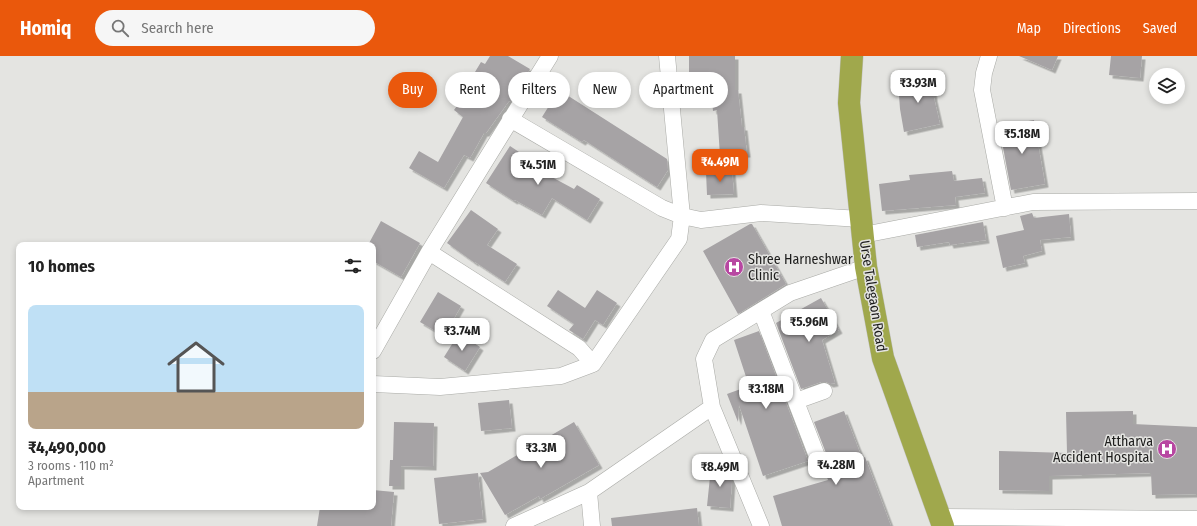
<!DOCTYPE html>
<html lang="en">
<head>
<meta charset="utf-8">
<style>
  body { margin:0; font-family:"Fira Sans Condensed",sans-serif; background:#f6f6f6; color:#222; height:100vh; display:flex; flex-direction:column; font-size:15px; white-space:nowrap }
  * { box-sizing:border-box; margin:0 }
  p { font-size:13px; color:#767676 }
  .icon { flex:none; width:22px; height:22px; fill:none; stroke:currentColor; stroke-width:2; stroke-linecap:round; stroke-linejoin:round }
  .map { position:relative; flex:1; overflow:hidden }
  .side { position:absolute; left:16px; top:186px; width:360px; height:268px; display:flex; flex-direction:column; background:#fff; border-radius:8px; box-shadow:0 2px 6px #0003 }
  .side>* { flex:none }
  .hud { position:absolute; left:388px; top:16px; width:380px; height:36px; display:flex; gap:8px }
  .controls { position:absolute; left:1149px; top:12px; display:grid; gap:8px }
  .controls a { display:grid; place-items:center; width:36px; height:36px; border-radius:50%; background:#fff; box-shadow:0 2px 6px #0003; font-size:20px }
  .price { position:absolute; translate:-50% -34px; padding:0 9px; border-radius:8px; background:#fff; color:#222; font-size:13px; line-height:26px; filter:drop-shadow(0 1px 2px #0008) }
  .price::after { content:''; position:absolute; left:50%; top:24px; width:12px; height:9px; margin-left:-6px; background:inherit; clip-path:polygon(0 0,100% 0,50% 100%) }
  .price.active { background:#ea580c; color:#fff }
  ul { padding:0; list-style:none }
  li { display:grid; align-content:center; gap:8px; height:212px; padding:0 12px }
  li span { display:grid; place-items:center; height:124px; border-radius:8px; color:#555 }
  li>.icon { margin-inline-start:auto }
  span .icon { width:72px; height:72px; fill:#fffc; stroke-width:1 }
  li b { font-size:17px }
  h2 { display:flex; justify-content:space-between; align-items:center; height:48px; padding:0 12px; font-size:17px }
  .tag { padding:0 14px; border-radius:18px; background:#fff; box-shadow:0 2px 6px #0003; font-size:14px; line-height:36px }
  .tag.active { background:#ea580c; color:#fff }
  header { display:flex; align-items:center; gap:24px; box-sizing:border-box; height:56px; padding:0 20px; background:#ea580c; color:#fff }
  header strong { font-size:19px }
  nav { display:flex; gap:22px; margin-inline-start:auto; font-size:14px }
  .search { width:280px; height:36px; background:#f6f6f6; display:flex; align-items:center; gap:10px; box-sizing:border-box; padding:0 14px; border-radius:22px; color:#767676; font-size:15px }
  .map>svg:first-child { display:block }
  .building { fill:#a6a3a5; filter:url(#shadow) }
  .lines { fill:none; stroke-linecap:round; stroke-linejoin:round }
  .minor-casing { stroke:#a9aaa6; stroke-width:17 }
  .highway-casing { stroke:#c0c0bf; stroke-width:23 }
  .minor { stroke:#fff; stroke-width:16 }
  .highway { stroke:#a0a84c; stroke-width:22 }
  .labels { text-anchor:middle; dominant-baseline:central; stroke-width:3; stroke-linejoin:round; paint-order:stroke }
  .poi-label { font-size:14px; fill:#1d1d1c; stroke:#e4e4e1; text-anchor:start }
  .street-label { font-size:14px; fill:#1d1d1c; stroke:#e4e4e1 }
</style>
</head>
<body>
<header>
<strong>Homiq</strong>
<div class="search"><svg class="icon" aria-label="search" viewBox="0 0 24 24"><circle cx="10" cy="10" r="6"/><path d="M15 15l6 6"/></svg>Search here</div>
<nav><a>Map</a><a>Directions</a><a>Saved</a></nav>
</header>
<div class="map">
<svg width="1197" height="470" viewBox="0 0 1197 470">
  <defs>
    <filter id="shadow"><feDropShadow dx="3.5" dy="3.5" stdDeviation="0" flood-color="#0004"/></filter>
  </defs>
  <rect width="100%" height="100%" fill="#e4e4e1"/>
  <path class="building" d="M490 0H508L530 13 511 46 509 45 486 77H484L470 102 464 99 444 132 409 112 419 95 438 106 463 61 454 54 476 24 472 21 481 6 485 8Z
    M689 0H735V34H738L742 71H744L747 98 720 100 717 54 713 55 710 21 689 22Z
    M1019 0H1058L1052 14Z
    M1111 0H1142L1140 22 1109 19Z
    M932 22 934 42 940 68 904 76 900 53 898 26Z
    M559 34 667 103 668 114 657 131 584 84 582 86 542 61Z
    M1034 64 1045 128 1011 134 999 70Z
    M510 90 537 108 535 112 574 133 577 129 600 143 587 164 552 142 542 159 515 144 514 145 486 127Z
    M732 115 734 138 707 139 706 116Z
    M952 115 954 125 982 122 985 137 955 141 956 149 882 155 879 128 910 124 909 119Z
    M471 154 498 173 487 189 517 208 505 226 475 206V207L447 187Z
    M1032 157 1034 162 1069 158 1071 181 1040 184 1042 195 1023 200 1025 207 1003 212 996 180 1024 174 1020 160Z
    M381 165 420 187 401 221 373 205V189H368Z
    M983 166 986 184 950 189 949 186 917 191 915 179Z
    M750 168H752L786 228 738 258 703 195Z
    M558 234 585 252 597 234 617 247 603 269 595 264 583 283 569 274 574 268 547 250Z
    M438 236 461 250 444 280 420 266Z
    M821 242 839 274 822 284 835 327 830 328 826 326H821L801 333 776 267Z
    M759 275 808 405 763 420 739 349 738 366 727 338 749 330 734 284Z
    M459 277 480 291 465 315 444 301Z
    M509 344 512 372 481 375 478 347Z
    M844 355 862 402 865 401 891 470H782L773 440 828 424 825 416 828 414 829 410V405L814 366Z
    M1133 355V368L1197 371V438L1152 439 1151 417 1049 420V435L999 434V395L1067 397 1066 356Z
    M394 366 434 367 433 411 401 410V430H389L390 404H393Z
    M574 366 599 409 540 443 539 440 505 459 480 417 488 416Z
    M711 411 727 412 732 425 730 452 707 450Z
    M478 417 483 463 439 468 434 422Z
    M373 434 394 436 391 470H317L320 451H373Z
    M697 452 699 470H612L611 462Z"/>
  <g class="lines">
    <defs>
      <path id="minor" d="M989 0 984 17 982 34 1005 152
        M510 63 662 152 682 160 701 164 761 157 861 163
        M863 179 1033 146 1197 145
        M429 196 579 292 593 308
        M761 255 820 408
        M373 295 429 196 550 0
        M373 328 440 331 561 320 593 308 679 183 682 160 667 0
        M796 345 824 335
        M589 436 592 470
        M940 461 1197 463
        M514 470 589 436 712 351
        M761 470 712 351 704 303 713 284 790 237 866 211"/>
      <path id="highway" d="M852 0 849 47 866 211 883 302 943 470"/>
    </defs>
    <use href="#minor" class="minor-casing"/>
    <use href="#highway" class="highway-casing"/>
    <use href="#minor" class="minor"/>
    <use href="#highway" class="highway"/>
  </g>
  <defs>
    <symbol id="hospital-disc" viewBox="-11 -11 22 22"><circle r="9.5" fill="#b847a2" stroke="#e4e4e1"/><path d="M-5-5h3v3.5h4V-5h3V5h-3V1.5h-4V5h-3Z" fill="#fff"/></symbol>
  </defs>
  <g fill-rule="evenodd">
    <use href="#hospital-disc" x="723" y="200" width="22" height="22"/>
    <use href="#hospital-disc" x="1156" y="382" width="22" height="22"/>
  </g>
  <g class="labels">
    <g class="poi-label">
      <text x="748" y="203">Shree Harneshwar<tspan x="748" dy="16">Clinic</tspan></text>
      <text x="1153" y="385" text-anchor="end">Attharva<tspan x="1153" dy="16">Accident Hospital</tspan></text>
    </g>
    <g class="street-label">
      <text transform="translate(873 240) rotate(81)">Urse Talegaon Road</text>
    </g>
  </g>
</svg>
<div class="controls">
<a><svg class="icon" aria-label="layers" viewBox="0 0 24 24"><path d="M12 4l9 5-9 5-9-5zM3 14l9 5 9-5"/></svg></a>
</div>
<b class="price" style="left:918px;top:48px">₹3.93M</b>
<b class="price" style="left:1022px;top:99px">₹5.18M</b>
<b class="price active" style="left:720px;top:127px">₹4.49M</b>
<b class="price" style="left:538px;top:130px">₹4.51M</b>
<b class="price" style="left:809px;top:287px">₹5.96M</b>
<b class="price" style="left:462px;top:296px">₹3.74M</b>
<b class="price" style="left:766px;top:354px">₹3.18M</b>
<b class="price" style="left:541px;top:413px">₹3.3M</b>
<b class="price" style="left:836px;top:430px">₹4.28M</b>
<b class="price" style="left:720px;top:432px">₹8.49M</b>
<div class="hud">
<a class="tag active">Buy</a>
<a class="tag">Rent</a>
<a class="tag">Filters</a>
<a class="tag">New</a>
<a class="tag">Apartment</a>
</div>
<section class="side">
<h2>10 homes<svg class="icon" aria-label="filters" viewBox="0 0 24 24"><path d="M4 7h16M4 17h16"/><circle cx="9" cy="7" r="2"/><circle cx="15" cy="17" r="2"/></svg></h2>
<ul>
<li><span style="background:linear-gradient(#bfe0f5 70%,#b9a48a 0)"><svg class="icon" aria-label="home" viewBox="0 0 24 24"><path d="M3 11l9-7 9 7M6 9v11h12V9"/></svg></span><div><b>₹4,490,000</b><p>3 rooms · 110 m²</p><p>Apartment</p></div></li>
</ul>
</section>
</div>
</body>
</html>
